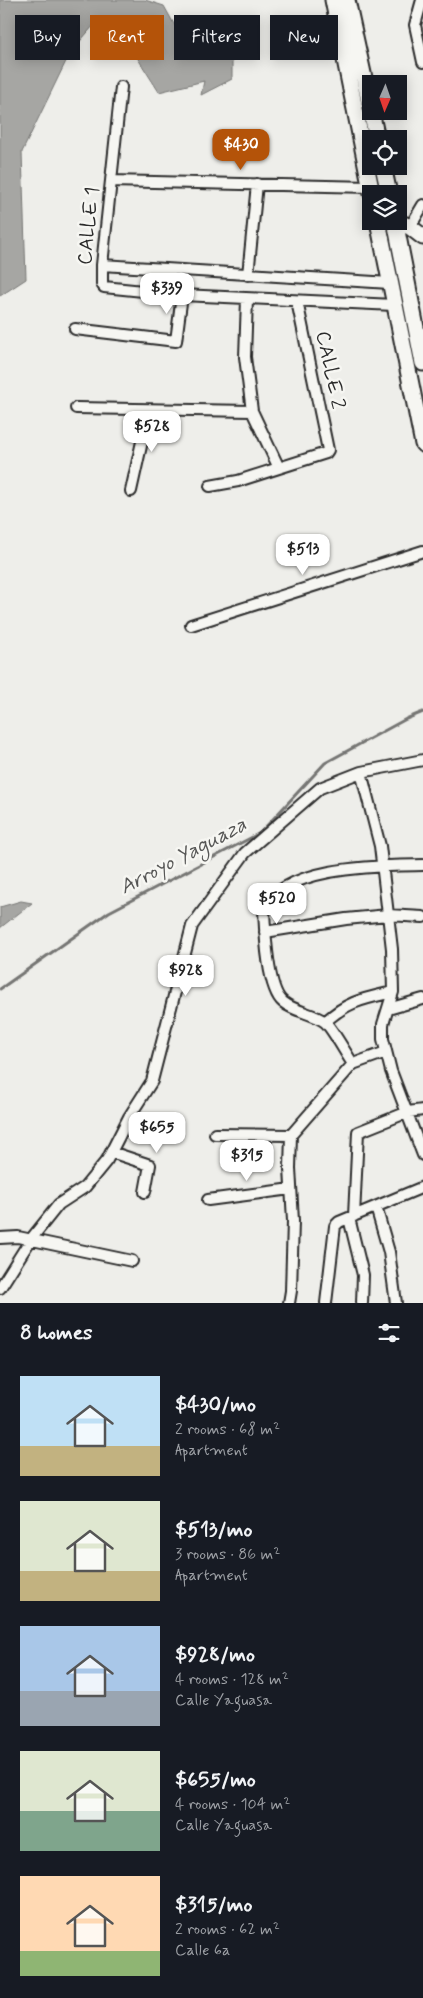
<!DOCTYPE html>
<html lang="en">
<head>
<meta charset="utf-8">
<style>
  body { margin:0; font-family:Mynerve,sans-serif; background:#20242c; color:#f1f3f6; height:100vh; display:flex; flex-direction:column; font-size:19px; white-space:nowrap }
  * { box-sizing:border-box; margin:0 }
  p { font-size:16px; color:#9ea1a6 }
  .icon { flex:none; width:28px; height:28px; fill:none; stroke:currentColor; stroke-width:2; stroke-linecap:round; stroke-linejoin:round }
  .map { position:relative; height:1303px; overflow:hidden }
  .side { display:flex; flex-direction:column; background:#171b24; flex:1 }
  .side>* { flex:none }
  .hud { position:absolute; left:15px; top:15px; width:394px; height:45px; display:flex; gap:10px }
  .needle { width:32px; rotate:182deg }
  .fabs { position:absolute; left:362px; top:75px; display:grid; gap:10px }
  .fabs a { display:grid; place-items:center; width:45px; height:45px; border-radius:0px; background:#171b24; box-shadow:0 2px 12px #0003; font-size:25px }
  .price { position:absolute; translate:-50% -42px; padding:0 11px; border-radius:10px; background:#fff; color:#222; font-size:16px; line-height:32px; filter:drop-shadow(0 1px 2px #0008) }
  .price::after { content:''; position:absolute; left:50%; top:30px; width:15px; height:11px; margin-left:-8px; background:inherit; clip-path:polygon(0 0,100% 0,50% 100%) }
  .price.current { background:#b45309; color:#fff }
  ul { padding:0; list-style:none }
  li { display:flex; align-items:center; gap:15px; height:125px; padding:0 20px }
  li span { display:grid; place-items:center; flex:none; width:140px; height:100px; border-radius:0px; color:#555 }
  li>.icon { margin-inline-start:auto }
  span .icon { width:60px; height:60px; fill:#fffc; stroke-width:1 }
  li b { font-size:21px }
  h2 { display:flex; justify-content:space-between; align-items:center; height:60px; padding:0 20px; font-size:21px }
  .pill { padding:0 18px; border-radius:0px; background:#171b24; box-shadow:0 2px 12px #0003; font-size:18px; line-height:45px }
  .pill.current { background:#b45309; color:#fff }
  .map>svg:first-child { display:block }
  .water { fill:#a6a6a3; stroke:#757573 }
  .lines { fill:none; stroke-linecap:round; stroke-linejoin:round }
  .stream { stroke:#757573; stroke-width:3 }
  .street-casing { stroke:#2b2b2b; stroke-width:14 }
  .secondary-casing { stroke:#2b2b2b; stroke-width:19 }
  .street { stroke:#f6f6f2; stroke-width:10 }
  .secondary { stroke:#f6f6f2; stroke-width:15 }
  .labels { text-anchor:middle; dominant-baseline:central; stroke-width:5; stroke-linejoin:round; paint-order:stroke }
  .street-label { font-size:20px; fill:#2b2b2b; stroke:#f6f6f2 }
  .water-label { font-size:21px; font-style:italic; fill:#565655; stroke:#f6f6f2 }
</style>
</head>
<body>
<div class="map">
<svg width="423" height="1303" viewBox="0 0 423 1303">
  <rect width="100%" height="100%" fill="#eeeeea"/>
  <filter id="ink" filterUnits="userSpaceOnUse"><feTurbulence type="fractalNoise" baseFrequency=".02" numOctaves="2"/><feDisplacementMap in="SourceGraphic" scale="10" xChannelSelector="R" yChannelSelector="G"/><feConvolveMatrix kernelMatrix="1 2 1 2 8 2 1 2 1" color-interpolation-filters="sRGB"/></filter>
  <g filter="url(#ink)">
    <path class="water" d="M0 0H145L164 6 190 53 232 59V79L201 95 204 81 159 92 128 43 111 34 99 19 70 53 22 152 26 279 0 296Z
      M21 901 32 903 0 928V907Z"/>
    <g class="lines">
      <path class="stream" d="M0 989 109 912 260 833 325 763 406 719 423 712"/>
      <defs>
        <path id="street" d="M422 0 415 25 423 62
          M121 87 102 265V284L104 287 182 295 394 305
          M111 181 371 187
          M410 227 423 205
          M102 265 390 283
          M248 275 257 184
          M247 299 245 357 252 411 279 468
          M75 329 176 341 182 295
          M76 408 252 411
          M210 486 238 481 326 453 328 450 297 301
          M131 491 149 410
          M191 625 423 551
          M361 772 380 846 392 949 393 992 383 1024V1039L391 1071 423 1155
          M265 932 346 919 388 915 423 917
          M388 1009 423 999
          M325 1022C348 1001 363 999 393 992
          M353 1064C346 1054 332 1028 325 1022 313 1013 295 1012 283 1002 267 989 265 930 264 910 282 865 382 866 423 865
          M215 1134 291 1135
          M111 1152 150 1165 145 1192
          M208 1200 291 1189
          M376 1207 389 1252 396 1303
          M354 1216 358 1132 408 1112 423 1110
          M349 1218 363 1275 362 1303
          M0 1238 18 1237 132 1261
          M0 1288 31 1239 59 1204 85 1187 107 1160 129 1117 152 1081 192 926 245 853 320 788 361 772 423 760
          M289 1303 291 1291 293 1221 290 1168 291 1135 353 1064 386 1052
          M326 1303 335 1226 339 1222 423 1187"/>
        <path id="secondary" d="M333 0 372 194
          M347 0 371 110
          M371 111 377 139
          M383 166 389 194
          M378 221 423 444
          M395 221 423 363
          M396 221 410 227 423 237"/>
      </defs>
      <use href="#street" class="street-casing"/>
      <use href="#secondary" class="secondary-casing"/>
      <use href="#street" class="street"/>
      <use href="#secondary" class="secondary"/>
    </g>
  </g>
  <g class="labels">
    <g class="street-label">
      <text transform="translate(89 226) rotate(-84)">CALLE 1</text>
      <text transform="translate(330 370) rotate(78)">CALLE 2</text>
    </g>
    <g class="water-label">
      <text transform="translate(183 856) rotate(-28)">Arroyo Yaguaza</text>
    </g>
  </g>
</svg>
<div class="fabs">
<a><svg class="needle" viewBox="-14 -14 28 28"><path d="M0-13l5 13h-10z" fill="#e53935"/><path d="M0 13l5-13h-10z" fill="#9ea1a6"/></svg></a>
<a><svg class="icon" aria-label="locate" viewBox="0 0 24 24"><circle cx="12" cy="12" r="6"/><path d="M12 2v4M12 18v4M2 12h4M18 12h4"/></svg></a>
<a><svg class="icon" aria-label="layers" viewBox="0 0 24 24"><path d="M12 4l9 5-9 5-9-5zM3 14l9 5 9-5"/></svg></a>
</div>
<b class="price current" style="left:241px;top:171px">$430</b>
<b class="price" style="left:167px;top:315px">$339</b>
<b class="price" style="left:152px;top:453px">$528</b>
<b class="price" style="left:303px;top:576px">$513</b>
<b class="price" style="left:277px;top:925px">$520</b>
<b class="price" style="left:186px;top:997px">$928</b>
<b class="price" style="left:157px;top:1154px">$655</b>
<b class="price" style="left:247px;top:1182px">$315</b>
<div class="hud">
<a class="pill">Buy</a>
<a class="pill current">Rent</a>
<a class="pill">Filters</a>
<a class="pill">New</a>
</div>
</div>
<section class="side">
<h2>8 homes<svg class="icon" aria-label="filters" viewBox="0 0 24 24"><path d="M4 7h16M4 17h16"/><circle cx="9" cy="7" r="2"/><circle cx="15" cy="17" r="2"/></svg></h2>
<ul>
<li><span style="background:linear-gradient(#bfe0f5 70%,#c2b280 0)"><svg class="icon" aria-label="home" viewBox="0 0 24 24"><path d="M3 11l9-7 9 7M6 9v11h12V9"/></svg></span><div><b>$430/mo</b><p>2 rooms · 68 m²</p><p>Apartment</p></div></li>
<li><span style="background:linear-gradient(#dfe7d0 70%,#c2b280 0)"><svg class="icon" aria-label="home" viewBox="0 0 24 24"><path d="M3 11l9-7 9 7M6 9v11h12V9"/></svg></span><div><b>$513/mo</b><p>3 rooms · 86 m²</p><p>Apartment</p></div></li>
<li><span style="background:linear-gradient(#a9c7e8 65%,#9aa5b1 0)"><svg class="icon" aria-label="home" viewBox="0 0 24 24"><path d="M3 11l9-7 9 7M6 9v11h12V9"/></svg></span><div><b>$928/mo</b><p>4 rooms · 128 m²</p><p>Calle Yaguasa</p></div></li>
<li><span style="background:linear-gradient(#dfe7d0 60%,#7fa58c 0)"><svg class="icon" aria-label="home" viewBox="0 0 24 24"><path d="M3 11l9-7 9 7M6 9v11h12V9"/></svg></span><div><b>$655/mo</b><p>4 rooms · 104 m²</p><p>Calle Yaguasa</p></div></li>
<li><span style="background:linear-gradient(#ffd9b3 75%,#8fb573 0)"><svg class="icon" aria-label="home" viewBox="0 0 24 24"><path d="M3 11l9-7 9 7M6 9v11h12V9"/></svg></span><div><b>$315/mo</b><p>2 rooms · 62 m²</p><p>Calle 6a</p></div></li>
</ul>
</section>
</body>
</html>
